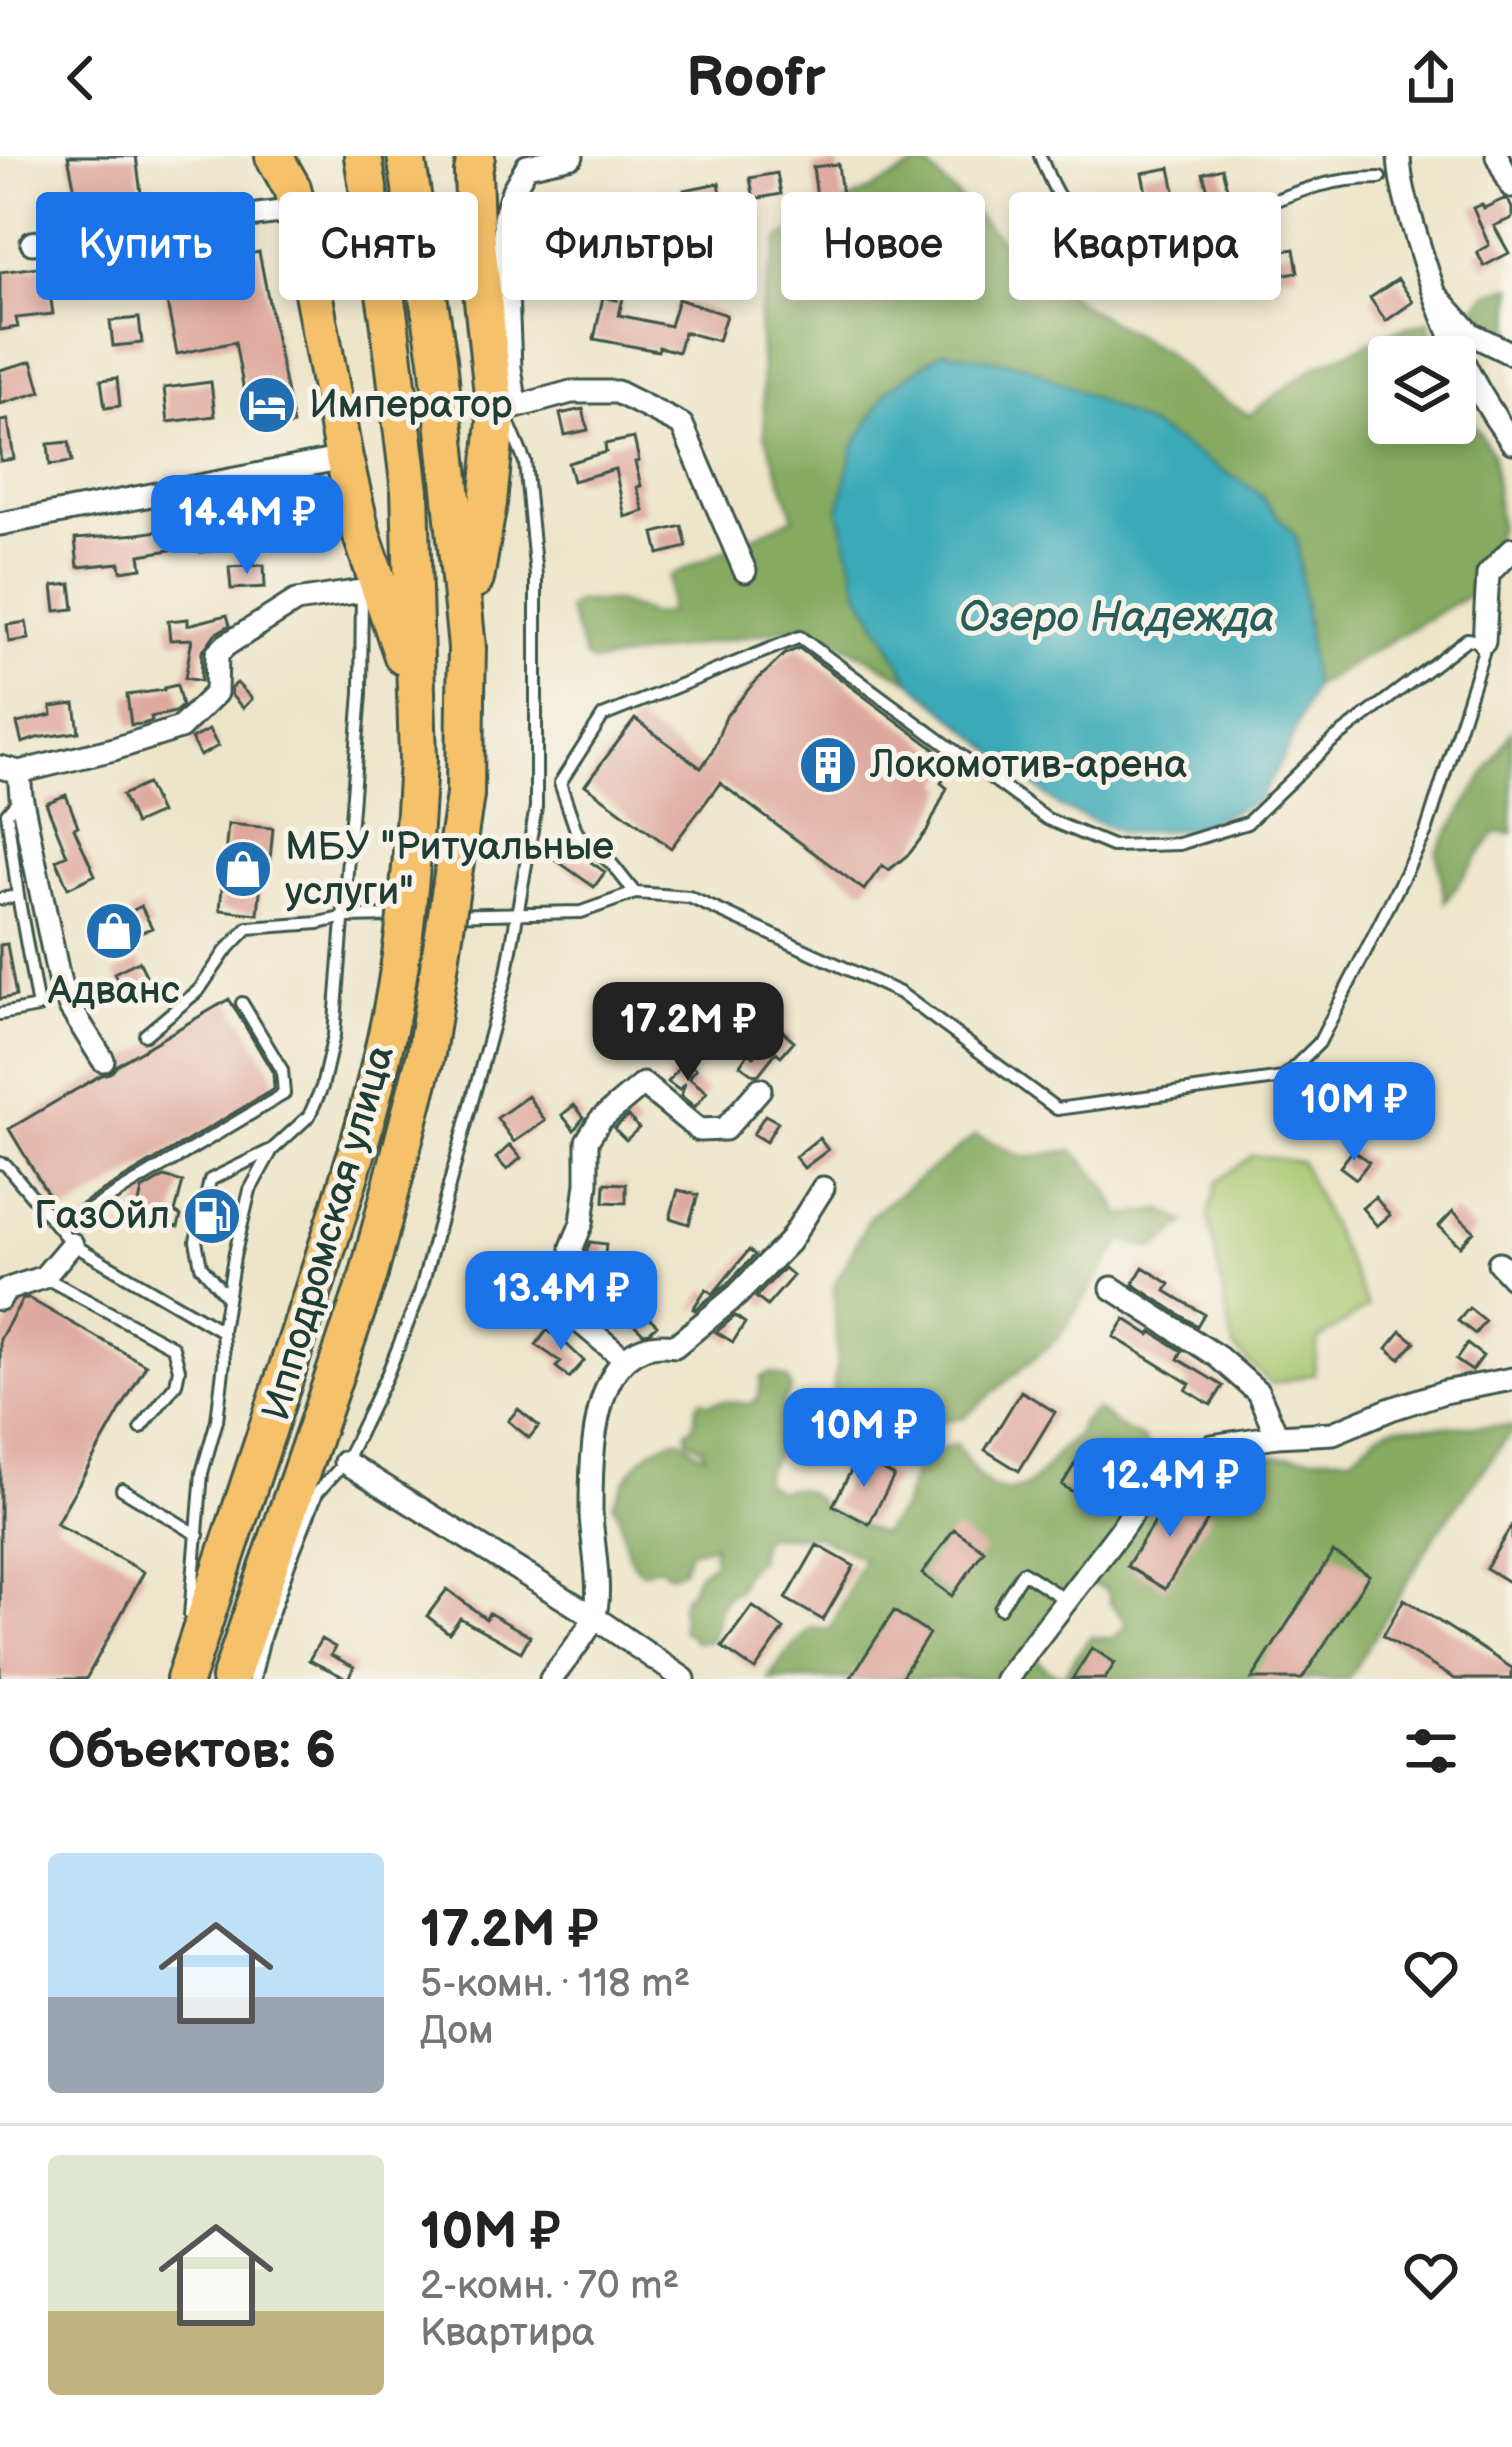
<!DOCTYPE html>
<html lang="ru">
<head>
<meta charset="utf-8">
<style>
  body { margin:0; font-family:"Balsamiq Sans",sans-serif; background:#f6f6f6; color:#222; height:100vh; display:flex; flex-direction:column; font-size:45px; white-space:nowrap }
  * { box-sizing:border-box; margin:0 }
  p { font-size:39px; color:#767676 }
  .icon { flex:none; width:66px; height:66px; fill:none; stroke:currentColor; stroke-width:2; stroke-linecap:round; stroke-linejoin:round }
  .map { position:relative; height:1523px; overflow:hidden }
  .panel { display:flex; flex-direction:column; background:#fff; flex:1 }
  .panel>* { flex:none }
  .hud { position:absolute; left:36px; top:36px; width:1440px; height:108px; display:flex; gap:24px }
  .tools { position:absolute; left:1368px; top:180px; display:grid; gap:24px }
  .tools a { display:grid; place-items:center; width:108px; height:108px; border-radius:12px; background:#fff; box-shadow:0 6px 18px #0003; font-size:60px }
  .price { position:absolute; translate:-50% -102px; padding:0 27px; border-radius:24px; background:#1a73e8; color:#fff; font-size:39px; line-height:78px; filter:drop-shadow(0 3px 6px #0008) }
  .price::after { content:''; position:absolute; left:50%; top:72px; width:36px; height:27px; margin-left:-18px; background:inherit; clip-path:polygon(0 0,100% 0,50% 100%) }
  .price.current { background:#222; color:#fff }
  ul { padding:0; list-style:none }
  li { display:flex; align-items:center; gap:36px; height:300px; padding:0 48px }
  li+li { border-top:3px solid #e0e0e0 }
  li span { display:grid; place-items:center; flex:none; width:336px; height:240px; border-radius:12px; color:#555 }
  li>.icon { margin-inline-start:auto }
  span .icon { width:144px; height:144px; fill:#fffc; stroke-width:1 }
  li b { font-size:51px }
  h2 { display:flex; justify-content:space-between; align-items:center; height:144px; padding:0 48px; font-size:51px }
  .pill { padding:0 42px; border-radius:12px; background:#fff; box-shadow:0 6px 18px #0003; font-size:42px; line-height:108px }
  .pill.current { background:#1a73e8; color:#fff }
  header { display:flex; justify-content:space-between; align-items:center; height:156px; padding:0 48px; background:#fff; font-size:54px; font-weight:700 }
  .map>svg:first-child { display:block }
  .green { fill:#a7c56c; stroke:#638150; stroke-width:3 }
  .forest { fill:#85aa60; stroke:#52744a; stroke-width:3; fill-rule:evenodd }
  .water { fill:#3aaab8; stroke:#2c7476; stroke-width:3 }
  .building { fill:#dea89e }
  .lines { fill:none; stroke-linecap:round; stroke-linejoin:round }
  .lane-casing { stroke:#3e564a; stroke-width:16 }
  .street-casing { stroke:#3e564a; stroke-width:27 }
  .highway-casing { stroke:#3e564a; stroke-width:42 }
  .lane { stroke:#fff; stroke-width:10 }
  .street { stroke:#fff; stroke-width:21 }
  .highway { stroke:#f5c16b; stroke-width:36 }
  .highway-bridge-casing { stroke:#3e564a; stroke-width:42; stroke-linecap:butt }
  .highway-bridge { stroke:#f5c16b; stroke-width:36 }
  .labels { text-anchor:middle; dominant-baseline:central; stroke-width:10; stroke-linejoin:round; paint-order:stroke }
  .poi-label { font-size:39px; fill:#1f3d34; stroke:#f7f3e8; text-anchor:start }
  .street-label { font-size:39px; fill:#1f3d34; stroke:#f7f3e8 }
  .water-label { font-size:42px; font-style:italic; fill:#275e5c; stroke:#f7f3e8 }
</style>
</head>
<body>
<header><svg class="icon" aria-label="back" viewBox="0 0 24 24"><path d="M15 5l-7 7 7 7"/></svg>Roofr<svg class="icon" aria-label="share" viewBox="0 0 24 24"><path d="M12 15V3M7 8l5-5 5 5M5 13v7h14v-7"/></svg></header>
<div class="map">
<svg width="1512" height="1523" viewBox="0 0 1512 1523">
  <rect width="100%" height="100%" fill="#f7f3e8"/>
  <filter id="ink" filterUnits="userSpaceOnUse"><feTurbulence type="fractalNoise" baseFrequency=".00833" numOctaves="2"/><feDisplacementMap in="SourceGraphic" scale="24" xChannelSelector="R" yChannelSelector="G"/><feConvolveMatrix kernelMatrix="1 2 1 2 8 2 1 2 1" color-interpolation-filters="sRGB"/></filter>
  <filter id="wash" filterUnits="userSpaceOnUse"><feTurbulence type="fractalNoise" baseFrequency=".004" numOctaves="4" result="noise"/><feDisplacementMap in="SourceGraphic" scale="48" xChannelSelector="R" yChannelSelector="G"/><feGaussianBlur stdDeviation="2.7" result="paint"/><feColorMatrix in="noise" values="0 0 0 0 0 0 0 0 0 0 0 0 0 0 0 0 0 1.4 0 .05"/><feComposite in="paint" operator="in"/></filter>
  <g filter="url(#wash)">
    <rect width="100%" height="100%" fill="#ede5c9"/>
    <path class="green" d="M1253 999 1301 1006 1368 1151 1318 1184 1314 1218 1271 1228 1234 1192 1208 1060 1217 1026Z"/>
    <path class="forest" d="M923 6 1013 96 1087 152 1163 195 1203 231 1249 259 1313 212 1397 174 1429 165 1438 201H1389V267H1455V238L1493 298 1499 371 1476 434 1313 531 1297 382 1255 334 1151 271 1026 209 943 195 887 234 853 292 860 437 911 525 809 469 605 505 593 506 585 502 568 453 576 446H617L651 459 668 457 670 420 794 361 765 278 759 160 779 83Z
      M1512 130V187L1483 173 1472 155 1488 137Z
      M1512 574V677H1495L1445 746 1437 696Z
      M976 979 1024 1002 1073 994 1105 1029 1122 1060 1163 1054 1186 1067 1154 1093 1123 1084 1058 1182 963 1262 878 1275 830 1248 837 1210 834 1130 871 1059Z
      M770 1217 787 1223 791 1233 782 1248 785 1257 793 1262 788 1279 781 1285C779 1301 764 1308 763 1325L778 1335C795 1327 815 1336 823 1352L881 1378 903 1351 914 1316 923 1300 956 1288 976 1318 990 1331 1008 1337 1025 1332 1039 1320 1061 1293 1076 1281 1083 1265 1096 1253 1126 1276 1142 1282 1162 1313 1176 1320 1193 1321 1210 1316H1229L1243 1306 1262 1300H1352L1380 1276 1396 1270H1512V1275L1438 1375 1348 1523H768L786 1498 811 1472 830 1474 863 1402 817 1380H766L760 1386 757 1404 744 1417 737 1434C713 1442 720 1465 711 1484L694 1486 689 1478 682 1475 681 1449 684 1440 691 1433 698 1417 714 1406 713 1389 689 1395 683 1413C673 1420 668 1419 659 1410L642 1416C619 1399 628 1369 613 1348 624 1322 649 1284 681 1283L697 1296 705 1299 703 1292 687 1283 686 1275 694 1269 696 1252 701 1244 709 1248C729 1238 749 1257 758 1241 761 1235 760 1227 761 1221ZM1077 1425 1103 1432 1109 1438 1110 1447 1127 1467C1112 1488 1113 1482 1090 1481L1064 1518C1047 1520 1037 1502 1026 1491Z"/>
    <path class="water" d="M943 195 1026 209 1151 271 1255 334 1297 382 1313 531 1286 597 1258 645 1189 673 1123 677 1061 652 911 525 860 437 839 354 853 292 888 234Z"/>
    <g id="blocks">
      <path class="building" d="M68 0H136L142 45 79 55Z
        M838 8 843 47 818 50 813 11Z
        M1170 12 1177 45 1149 51 1142 17Z
        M1222 12 1230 44 1212 49 1203 17Z
        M777 17 781 38 754 43 750 22Z
        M719 27 723 48 688 55 684 34Z
        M1504 43 1509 46 1512 52V62L1494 70 1509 97 1484 110 1477 96 1489 89 1473 52 1482 48 1484 52Z
        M624 44 625 55 667 46 683 124 647 131 637 82 619 159 670 170 678 143 726 159 718 185 684 176 678 196 659 191 658 195 594 183 603 141 617 144 600 49Z
        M1054 50 1067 77 1111 96 1125 109 1173 91 1176 101 1227 85 1233 105 1198 116 1197 112 1150 129 1143 108 1116 136 1090 112 1054 96 1036 58Z
        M1294 93 1298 116 1265 121 1262 99Z
        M259 96 293 269 262 276 256 244 246 246 235 186 177 198 161 116Z
        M576 107 582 138 562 142 556 111Z
        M46 110 53 158 16 162 18 171 0 174V116Z
        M1398 123 1413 146 1386 165 1370 142Z
        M139 162 142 187 113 190 110 165Z
        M32 205 41 236 0 248V214Z
        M117 222 120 250 105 252 101 224Z
        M211 226 215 260 168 266 164 232Z
        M583 253 588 274 565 279 560 258Z
        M8 264 14 303 0 305V265Z
        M634 282 639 305 635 306 641 330 637 331 644 355 625 361 615 313 573 325 568 307 606 296 605 288Z
        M69 286 72 306 50 309 48 288Z
        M223 358 227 393 201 396 200 389 140 399 142 412 121 415 120 407 78 411 75 383 138 378 198 369 197 361Z
        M682 370 687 391 659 398 654 377Z
        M264 409 265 431 231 433 229 411Z
        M71 428 74 453 56 455 53 430Z
        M227 459 230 469 215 478 202 496 201 525 185 522 192 483 170 484 168 465 188 463V469Z
        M26 466 29 483 9 486 7 469Z
        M799 492 955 608 941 627 947 632 928 673 910 697 889 714 882 709 864 734 720 627 671 692 585 629 635 563 701 612 712 596 726 560 752 529 785 498Z
        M237 527 252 543 243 552 231 539V532Z
        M177 529 182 550 175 556 151 561 152 565 143 568 131 569 127 539 164 534V532Z
        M75 548 79 576 37 582 22 587 17 567 52 559 51 551Z
        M209 574 218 590 200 600 191 583Z
        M147 628 160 657 135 668 122 639Z
        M66 639 78 670 74 672 95 719 68 732 56 704 67 699 46 647Z
        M228 668 273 672 269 714 262 713 258 758 220 754Z
        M564 687 605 716 594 731 553 702Z
        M141 750 152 772 103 791 97 776 131 762 128 757Z
        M7 788 16 840 0 843V789Z
        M139 805 150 827 125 839 114 817Z
        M229 843 273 917 274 933 61 1060 9 973 101 919 110 917 117 909Z
        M626 867 636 879 619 893 609 881Z
        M778 871 794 885 781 900 776 896 759 918 754 919 740 909 749 896 754 900Z
        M685 904 696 913 689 922 707 936 695 951 681 940 685 927 679 934 668 926Z
        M528 940 545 965 514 986 497 962Z
        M574 949 584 961 574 974 562 959Z
        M765 959 778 966 766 986 753 978Z
        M628 960 639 972 626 984 614 972Z
        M819 982 828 994 804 1012 795 1001Z
        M510 989 521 1002 507 1014 496 1002Z
        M1353 994 1369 1006 1356 1023 1340 1011Z
        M164 1021 183 1026 175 1056 181 1060 178 1071 136 1061 142 1034Z
        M605 1027 626 1028V1047L604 1046Z
        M678 1034 698 1039 689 1068 670 1062Z
        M1375 1041 1390 1059 1377 1070 1362 1052Z
        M1453 1055 1474 1075 1460 1090 1439 1070Z
        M590 1086 606 1088 603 1117 611 1116 616 1144 595 1159 591 1150 587 1094Z
        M749 1094 755 1099 727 1128 695 1154 693 1153 706 1133 713 1138Z
        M1143 1111 1170 1128 1166 1135 1204 1158 1197 1170 1133 1128Z
        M784 1112 793 1120 767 1150 756 1141Z
        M28 1142 146 1209 56 1368 144 1416 86 1523H0V1183L22 1144Z
        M633 1146 657 1169 650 1176 643 1177 622 1157Z
        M1469 1152 1485 1165 1475 1178 1458 1165Z
        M735 1160 745 1167 733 1186 716 1176Z
        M1125 1163 1150 1179 1152 1176 1182 1195 1178 1203 1223 1230 1211 1249 1186 1234 1190 1228 1114 1181Z
        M547 1174 564 1186 584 1205 569 1222 556 1211 561 1206 536 1189Z
        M1401 1175 1415 1186 1400 1203 1387 1192Z
        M1467 1188 1483 1200 1472 1215 1456 1204Z
        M1021 1235 1055 1256 1019 1315 985 1294Z
        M518 1253 539 1270 529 1282 508 1265Z
        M858 1301 894 1320 869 1368 833 1349Z
        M1077 1304 1100 1318 1084 1343 1062 1329Z
        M1174 1334 1212 1357 1165 1433 1127 1410Z
        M1512 1369V1428L1486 1412Z
        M954 1373 984 1394 952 1440 922 1418Z
        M817 1389 854 1410 823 1464 786 1443Z
        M1333 1396 1369 1419 1302 1523H1252Z
        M447 1433 486 1463 489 1457 530 1480 521 1496 460 1462 449 1477 427 1460Z
        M1404 1443 1512 1512V1523H1455L1383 1480Z
        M752 1450 784 1473 755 1514 722 1491Z
        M894 1455 929 1478 900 1523H850Z
        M321 1483 335 1491 331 1499 354 1511 348 1523 309 1504Z
        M1092 1492 1115 1507 1105 1523H1072Z"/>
    </g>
  </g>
  <g filter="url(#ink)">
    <use href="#blocks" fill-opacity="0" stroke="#3e564a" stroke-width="3"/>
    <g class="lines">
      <defs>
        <path id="lane" d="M1040 0C1064 60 1071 60 1127 87 1166 77 1208 70 1245 56 1294 37 1326 22 1380 22
          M0 743 18 740
          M0 858 38 851 18 740 7 657 20 642
          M145 879 199 834 225 796 248 772 319 767 345 761 581 756 635 737 689 741 900 837 1057 953 1283 922 1319 887 1426 676 1483 497 1484 486 1467 483 1331 586 1247 667 1179 688 1112 690 1047 663 800 481 603 560 560 627 577 677 612 708 635 737
          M0 1007 6 1009 72 1088 222 1175
          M59 1072 284 938 282 914 242 847
          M44 1121 173 1191 179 1213 176 1228 141 1272
          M227 1141 201 1110 196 1085 210 1024 269 995
          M122 1333 198 1379
          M1000 1452 1023 1416 1067 1445
          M190 1460 202 1317 217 1264 224 1206 222 1175 234 1101 250 1034 272 994 309 960 322 931 334 879 361 537 362 431
          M254 1523 264 1481 290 1405 317 1337 345 1306 387 1219 420 1137 507 816 536 651V420L525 306 509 268"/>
        <path id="street" d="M572 0 527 10 513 34 504 62 510 212 516 251 571 236H617L682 269 745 415
          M1399 0C1400 29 1409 55 1417 83 1441 162 1463 219 1512 286
          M1497 0 1512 31
          M32 87 297 54
          M1438 141 1471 178 1512 198
          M0 368 344 302
          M1484 486 1488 418 1512 393
          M0 611 19 616 114 593 180 572 216 537 217 498 226 489 296 445 362 435
          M19 616 21 640 60 828 71 853 103 904
          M1499 1107 1512 1121
          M1112 1132 1218 1201 1258 1236 1277 1280
          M0 1143 5 1134 44 1121 72 1088
          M624 1203 581 1167 576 1153 572 1091 582 1067 587 1027V985L600 964 643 928 699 974 725 973 760 933
          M345 1306 594 1461 684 1523
          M551 1523C562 1508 588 1477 594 1461 603 1437 592 1386 591 1358 591 1303 590 1176 675 1190L737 1139 789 1086 823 1032
          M1006 1523 1120 1375 1162 1313 1212 1290 1277 1280 1333 1277 1391 1253 1444 1236 1512 1223"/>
        <path id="highway" d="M274 0 292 32 299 62 344 302 362 380 403 500
          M363 0 389 163 410 335 418 603
          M406 0 438 203 467 492 466 541
          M475 423 488 347 496 266 475 69 473 17 476 0
          M185 1523 302 1169
          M230 1523 369 1118"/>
      </defs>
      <use href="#lane" class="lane-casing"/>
      <use href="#street" class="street-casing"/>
      <use href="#highway" class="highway-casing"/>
      <use href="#lane" class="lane"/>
      <use href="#street" class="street"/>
      <use href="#highway" class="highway"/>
      <defs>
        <path id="highway-bridge" d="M369 1118 426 898 465 639 466 541
          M302 1169C338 1058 376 947 396 832 409 756 414 679 418 603"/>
      </defs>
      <use href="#highway-bridge" class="highway-bridge-casing"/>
      <use href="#highway-bridge" class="highway-bridge"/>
    </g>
  </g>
  <defs>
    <symbol id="hotel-disc" viewBox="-11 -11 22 22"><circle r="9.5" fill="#1f6fb2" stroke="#f7f3e8"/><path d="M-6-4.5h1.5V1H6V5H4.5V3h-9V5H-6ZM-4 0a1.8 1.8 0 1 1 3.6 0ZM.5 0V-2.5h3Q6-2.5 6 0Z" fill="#fff"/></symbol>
    <symbol id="building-disc" viewBox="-11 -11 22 22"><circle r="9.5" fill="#1f6fb2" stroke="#f7f3e8"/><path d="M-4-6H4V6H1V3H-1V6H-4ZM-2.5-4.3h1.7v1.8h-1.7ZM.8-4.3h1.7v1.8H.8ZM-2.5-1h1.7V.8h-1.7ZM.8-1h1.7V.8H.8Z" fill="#fff"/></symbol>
    <symbol id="shop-disc" viewBox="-11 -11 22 22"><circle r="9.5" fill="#1f6fb2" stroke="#f7f3e8"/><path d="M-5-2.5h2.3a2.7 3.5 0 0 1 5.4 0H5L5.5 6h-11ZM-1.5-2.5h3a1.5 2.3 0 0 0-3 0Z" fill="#fff"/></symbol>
    <symbol id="fuel-disc" viewBox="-11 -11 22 22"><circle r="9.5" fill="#1f6fb2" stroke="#f7f3e8"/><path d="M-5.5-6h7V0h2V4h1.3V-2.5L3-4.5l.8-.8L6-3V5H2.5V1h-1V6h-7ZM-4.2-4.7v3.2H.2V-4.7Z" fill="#fff"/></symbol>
  </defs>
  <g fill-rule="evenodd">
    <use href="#hotel-disc" x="234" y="216" width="66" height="66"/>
    <use href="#building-disc" x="795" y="576" width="66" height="66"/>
    <use href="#shop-disc" x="210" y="680" width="66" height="66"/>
    <use href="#shop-disc" x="81" y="742" width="66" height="66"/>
    <use href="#fuel-disc" x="179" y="1027" width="66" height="66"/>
  </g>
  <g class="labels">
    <g class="poi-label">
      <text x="309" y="249">Император</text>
      <text x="870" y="609">Локомотив-арена</text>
      <text x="285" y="691">МБУ "Ритуальные<tspan x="285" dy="45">услуги"</tspan></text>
      <text x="114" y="835" text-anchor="middle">Адванс</text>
      <text x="170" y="1060" text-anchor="end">ГазОйл</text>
    </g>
    <g class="street-label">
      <text transform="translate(329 1077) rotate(-74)">Ипподромская улица</text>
    </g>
    <g class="water-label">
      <text x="1117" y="462">Озеро Надежда</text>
    </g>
  </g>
</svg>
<div class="tools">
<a><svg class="icon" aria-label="layers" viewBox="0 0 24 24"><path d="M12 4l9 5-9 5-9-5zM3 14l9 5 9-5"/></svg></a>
</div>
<b class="price" style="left:247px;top:421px">14.4M ₽</b>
<b class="price current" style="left:688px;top:928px">17.2M ₽</b>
<b class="price" style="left:1354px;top:1008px">10M ₽</b>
<b class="price" style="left:561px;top:1197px">13.4M ₽</b>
<b class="price" style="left:864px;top:1334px">10M ₽</b>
<b class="price" style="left:1170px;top:1384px">12.4M ₽</b>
<div class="hud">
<a class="pill current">Купить</a>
<a class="pill">Снять</a>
<a class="pill">Фильтры</a>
<a class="pill">Новое</a>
<a class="pill">Квартира</a>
</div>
</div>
<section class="panel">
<h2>Объектов: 6<svg class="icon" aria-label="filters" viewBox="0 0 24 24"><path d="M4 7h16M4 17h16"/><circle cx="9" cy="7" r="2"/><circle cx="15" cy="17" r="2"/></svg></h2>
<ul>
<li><span style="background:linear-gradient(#bfe0f5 60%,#9aa5b1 0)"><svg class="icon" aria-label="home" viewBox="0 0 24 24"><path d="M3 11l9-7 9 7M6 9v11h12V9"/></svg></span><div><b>17.2M ₽</b><p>5-комн. · 118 m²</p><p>Дом</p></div><svg class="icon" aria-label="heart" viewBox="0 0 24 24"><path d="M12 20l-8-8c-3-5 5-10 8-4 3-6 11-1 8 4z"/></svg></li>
<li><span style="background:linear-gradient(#dfe7d0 65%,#c2b280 0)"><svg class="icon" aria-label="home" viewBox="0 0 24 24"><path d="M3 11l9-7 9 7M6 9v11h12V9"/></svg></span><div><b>10M ₽</b><p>2-комн. · 70 m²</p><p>Квартира</p></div><svg class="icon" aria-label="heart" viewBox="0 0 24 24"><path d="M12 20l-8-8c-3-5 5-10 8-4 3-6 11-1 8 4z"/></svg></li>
</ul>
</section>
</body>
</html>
